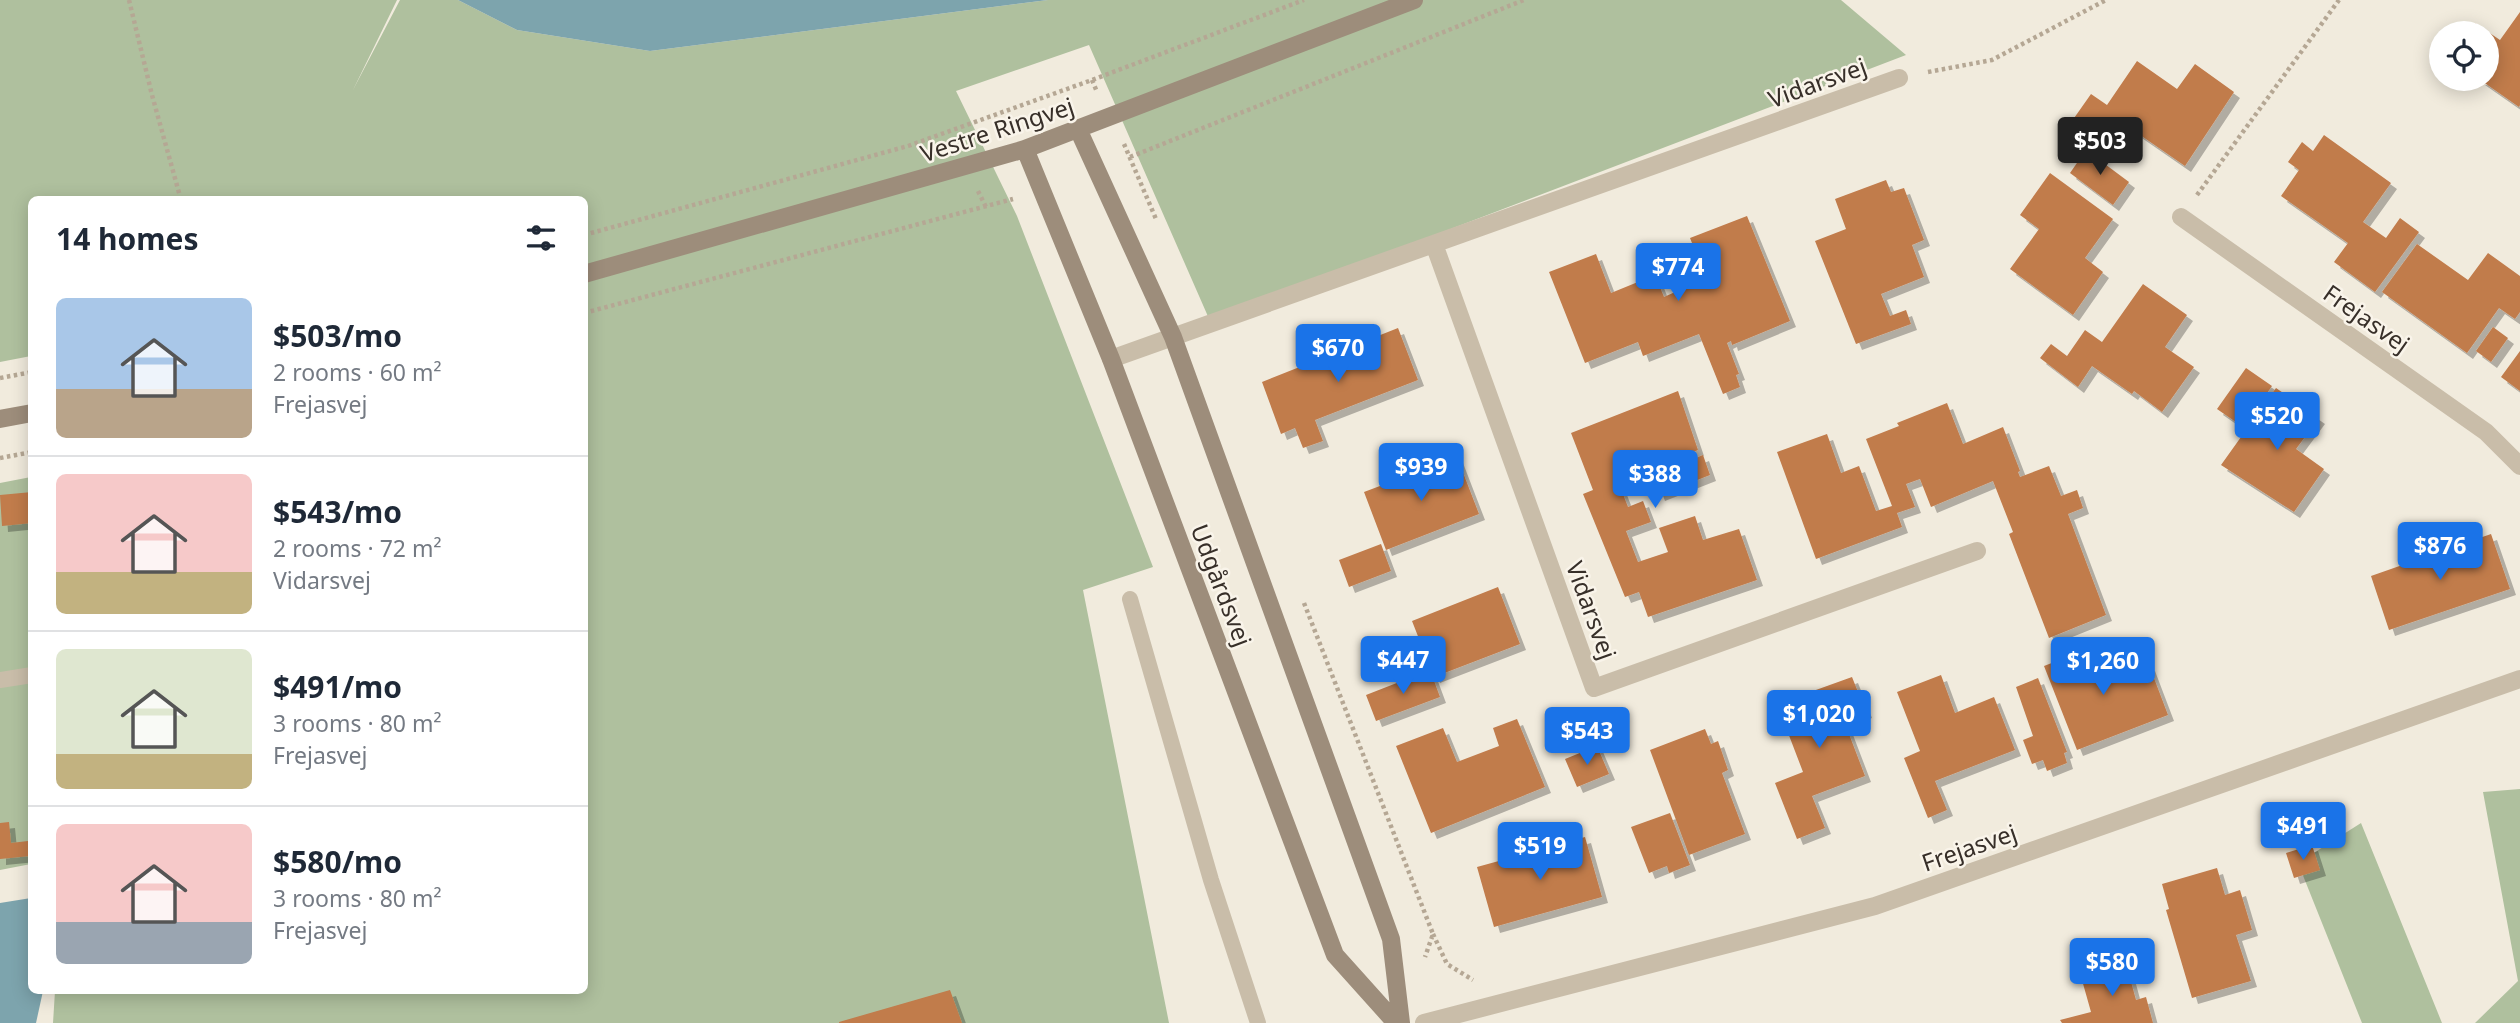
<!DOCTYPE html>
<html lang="en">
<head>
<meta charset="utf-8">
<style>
  body { margin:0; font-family:"Noto Sans",sans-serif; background:#f2f2f3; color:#1f2937; height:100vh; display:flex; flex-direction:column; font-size:26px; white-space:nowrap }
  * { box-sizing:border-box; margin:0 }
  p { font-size:23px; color:#747a83 }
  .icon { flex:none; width:38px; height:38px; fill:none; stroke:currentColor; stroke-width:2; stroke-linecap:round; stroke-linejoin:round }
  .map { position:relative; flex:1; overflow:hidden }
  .details { position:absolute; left:28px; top:196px; width:560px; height:798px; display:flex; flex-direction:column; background:#fff; border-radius:10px; box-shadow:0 4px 18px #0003 }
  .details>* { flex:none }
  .fabs { position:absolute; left:2429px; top:21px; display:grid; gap:14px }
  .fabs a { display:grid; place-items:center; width:70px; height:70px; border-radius:50%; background:#fff; box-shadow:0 4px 18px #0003; font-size:35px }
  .price { position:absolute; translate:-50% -60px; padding:0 16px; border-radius:7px; background:#1a73e8; color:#fff; font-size:23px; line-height:46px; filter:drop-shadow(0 2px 4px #0008) }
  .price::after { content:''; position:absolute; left:50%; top:42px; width:21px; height:16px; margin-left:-10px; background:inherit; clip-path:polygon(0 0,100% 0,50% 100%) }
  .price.on { background:#222; color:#fff }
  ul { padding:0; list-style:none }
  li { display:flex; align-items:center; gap:21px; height:175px; padding:0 28px }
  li+li { border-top:2px solid #e0e1e3 }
  li span { display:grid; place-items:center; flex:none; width:196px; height:140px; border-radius:10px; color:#555 }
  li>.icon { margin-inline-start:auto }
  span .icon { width:84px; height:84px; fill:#fffc; stroke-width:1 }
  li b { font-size:30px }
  h2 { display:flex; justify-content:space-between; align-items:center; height:84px; padding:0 28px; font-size:30px }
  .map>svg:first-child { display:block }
  .green { fill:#afc09e }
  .water { fill:#7da4ad }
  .building { fill:#c17b4b; filter:url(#shadow) }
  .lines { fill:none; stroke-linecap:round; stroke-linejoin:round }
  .path { stroke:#b5a794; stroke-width:4.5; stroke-dasharray:3.5 3.5; stroke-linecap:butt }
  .lane { stroke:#c9bda9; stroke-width:16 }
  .street { stroke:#c9bda9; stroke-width:18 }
  .secondary { stroke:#9d8d7b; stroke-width:18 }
  .labels { text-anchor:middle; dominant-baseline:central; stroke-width:5; stroke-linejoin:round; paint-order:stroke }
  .street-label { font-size:24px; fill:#372f29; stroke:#f9f4ea }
</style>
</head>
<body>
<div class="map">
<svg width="2520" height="1023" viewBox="0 0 2520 1023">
  <defs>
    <filter id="shadow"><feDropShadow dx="6" dy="6" stdDeviation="0" flood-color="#0004"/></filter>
  </defs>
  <rect width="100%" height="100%" fill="#f1ebdd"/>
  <path class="green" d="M0 0H397L353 90 400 0H458L517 30 650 51 1048 0H1841L1906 55 1210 321 1089 45 956 91 1017 216 1153 567 1083 590 1169 1023H53L55 991 584 990V200H32L31 356 0 362Z
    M31 477V864L0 870V483Z
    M2520 789V1023H2475L2518 981 2483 792Z
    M2361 823 2442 1023H2362L2298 863Z"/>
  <path class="water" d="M458 0H1048L650 51 517 30Z
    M31 898 32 990 43 991 36 1023H0V903Z"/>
  <path class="building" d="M2520 12V105L2519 107 2479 79H2487V33H2468L2475 23 2500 40Z
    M2137 61 2177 89 2195 64 2234 92 2185 166 2130 128 2114 151 2072 121 2091 94 2107 105Z
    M2324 135 2391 183 2363 222 2386 238 2400 218 2419 232 2375 292 2334 262 2348 243 2281 196 2299 170 2288 162 2302 142 2313 151Z
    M2086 150 2129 182 2113 205 2070 173Z
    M2050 173 2113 219 2085 258 2103 272 2073 315 2010 269 2039 229 2020 215Z
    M1886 180 1891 192 1904 188 1924 240 1912 245 1924 277 1881 294 1890 316 1906 310 1911 324 1856 344 1815 241 1846 229 1835 199Z
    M1747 216 1790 321 1732 345 1731 341 1727 343 1739 374 1736 375 1740 387 1723 394 1699 334 1643 356 1638 342 1585 363 1549 272 1596 254 1611 293 1655 275 1664 297 1706 278 1690 238Z
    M2417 244 2468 280 2488 253 2520 276V312L2515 319 2499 308 2467 353 2382 292Z
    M2143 284 2187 315 2165 347 2194 367 2162 412 2134 391 2132 394 2092 366 2078 387 2040 358 2051 344 2067 356 2085 330 2102 342Z
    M2493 327 2508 338 2491 362 2476 351Z
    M1398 328 1418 380 1315 420 1323 441 1303 448 1295 428 1281 434 1262 382Z
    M2520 351V391L2501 377Z
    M2246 368 2272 386 2243 427 2217 409Z
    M2276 388 2319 418 2296 449 2324 469 2294 512 2221 465Z
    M1678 391 1698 450 1678 458 1679 461 1619 484 1628 507 1643 501 1651 522 1626 531 1638 562 1668 552 1659 528 1695 516 1703 540 1739 529 1757 580 1648 617 1639 592 1625 597 1583 494 1593 490 1571 433Z
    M1947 403 1963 444 2003 427 2020 471 2018 472 2020 477 2049 466 2061 496 2077 490 2083 508 2068 514 2106 615 2049 638 2009 534 2013 532 1993 481 1931 507 1920 479 1906 484 1915 507 1897 513 1902 527 1816 559 1777 452 1827 434 1841 473 1859 466 1876 511 1892 506 1866 439 1899 426 1897 423Z
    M1703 455 1710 475 1659 495 1652 476Z
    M1457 457 1479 514 1386 550 1364 492Z
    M32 492V523L2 526 0 495Z
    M2491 534 2510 589 2389 630 2371 576Z
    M1381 544 1391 571 1349 587 1339 560Z
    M1498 587 1520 644 1434 677 1412 621Z
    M2098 645 2112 680 2149 665 2168 715 2077 750 2044 666Z
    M1430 670 1440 697 1376 721 1366 695Z
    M1941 675 1955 713 1994 697 2015 750 1935 781 1947 810 1928 818 1904 758 1920 751 1897 692Z
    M1852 677 1866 712 1844 721 1865 776 1812 796 1825 828 1797 839 1775 783 1803 772 1777 704Z
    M2038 678 2067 752 2064 753 2067 763 2047 771 2043 760 2032 764 2023 740 2033 736 2016 687Z
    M1517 719 1545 787 1431 833 1396 746 1443 728 1457 762 1499 746 1493 728Z
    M1705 729 1711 744 1718 741 1728 770 1722 773 1745 834 1689 855 1650 750Z
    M1597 746 1609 774 1577 787 1565 759Z
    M1670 813 1690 865 1669 873 1667 866 1649 873 1631 827Z
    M9 822 11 843 28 841 30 856 0 859V823Z
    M1585 837 1602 897 1494 927 1477 867Z
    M2312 845 2320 870 2294 878 2286 853Z
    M2217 868 2225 895 2240 890 2252 930 2236 935 2251 981 2192 998 2166 910 2169 909 2162 884Z
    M2125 960 2136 1000 2146 997 2153 1023H2062L2060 1020 2091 1012 2080 973Z
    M950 990 962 1023H839V1022Z"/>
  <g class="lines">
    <path class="path" d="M129 0 152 95 181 200
      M1928 72 1992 60 2106 0
      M1092 80 1097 92
      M1124 144 1156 219
      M1130 157 1524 0
      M978 191 986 207
      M2197 195 2339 0
      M584 235 908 146 1092 80 1304 0
      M584 313 1013 199
      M0 378 32 372
      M0 458 32 452
      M1304 603 1433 934 1425 957
      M1433 934 1447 964 1473 980"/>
    <path class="lane" d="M1130 599 1211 880 1258 1023
      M0 680 32 675"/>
    <path class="street" d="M2181 217 2486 432 2520 466
      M1434 244 1594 688 1977 551
      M1111 359 1899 78
      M1424 1023 1875 906 2520 679"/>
    <path class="secondary" d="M1078 129 1173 337 1391 939 1401 1023
      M1025 149 1111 359 1335 955 1396 1023
      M584 274 1025 149 1414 0
      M0 419 32 413"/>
  </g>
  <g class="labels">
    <g class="street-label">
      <text transform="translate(1817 82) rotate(-20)">Vidarsvej</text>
      <text transform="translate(997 129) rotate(-18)">Vestre Ringvej</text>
      <text transform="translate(2367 318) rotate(35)">Frejasvej</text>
      <text transform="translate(1222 585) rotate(69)">Udgårdsvej</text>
      <text transform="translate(1592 610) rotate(70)">Vidarsvej</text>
      <text transform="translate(1969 847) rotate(-19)">Frejasvej</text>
    </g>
  </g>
</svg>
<div class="fabs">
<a><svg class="icon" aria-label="locate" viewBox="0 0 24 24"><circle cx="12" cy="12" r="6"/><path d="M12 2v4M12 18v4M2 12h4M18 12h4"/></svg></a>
</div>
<b class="price on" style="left:2100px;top:177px">$503</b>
<b class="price" style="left:1678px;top:303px">$774</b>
<b class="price" style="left:1338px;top:384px">$670</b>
<b class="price" style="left:2277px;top:452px">$520</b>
<b class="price" style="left:1421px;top:503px">$939</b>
<b class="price" style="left:1655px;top:510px">$388</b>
<b class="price" style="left:2440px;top:582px">$876</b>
<b class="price" style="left:1403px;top:696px">$447</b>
<b class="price" style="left:2103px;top:697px">$1,260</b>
<b class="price" style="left:1819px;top:750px">$1,020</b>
<b class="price" style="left:1587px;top:767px">$543</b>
<b class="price" style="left:2303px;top:862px">$491</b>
<b class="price" style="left:1540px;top:882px">$519</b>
<b class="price" style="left:2112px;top:998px">$580</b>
<section class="details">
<h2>14 homes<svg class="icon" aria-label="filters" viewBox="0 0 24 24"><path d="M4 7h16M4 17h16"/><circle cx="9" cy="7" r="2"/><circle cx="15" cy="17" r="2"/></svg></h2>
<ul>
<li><span style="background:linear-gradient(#a9c7e8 65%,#b9a48a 0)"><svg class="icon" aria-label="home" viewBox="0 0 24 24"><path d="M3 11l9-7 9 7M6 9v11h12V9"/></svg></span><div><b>$503/mo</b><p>2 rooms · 60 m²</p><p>Frejasvej</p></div></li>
<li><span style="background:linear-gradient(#f6c9c9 70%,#c2b280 0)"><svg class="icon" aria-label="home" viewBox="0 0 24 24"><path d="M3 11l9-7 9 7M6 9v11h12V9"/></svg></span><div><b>$543/mo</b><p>2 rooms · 72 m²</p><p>Vidarsvej</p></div></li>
<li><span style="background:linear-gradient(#dfe7d0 75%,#c2b280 0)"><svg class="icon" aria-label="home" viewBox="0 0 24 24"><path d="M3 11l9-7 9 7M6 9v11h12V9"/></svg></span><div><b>$491/mo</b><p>3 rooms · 80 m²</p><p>Frejasvej</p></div></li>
<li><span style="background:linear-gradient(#f6c9c9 70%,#9aa5b1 0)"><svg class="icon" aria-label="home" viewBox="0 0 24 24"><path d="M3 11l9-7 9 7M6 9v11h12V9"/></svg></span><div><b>$580/mo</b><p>3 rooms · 80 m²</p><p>Frejasvej</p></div></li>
</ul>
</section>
</div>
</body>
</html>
